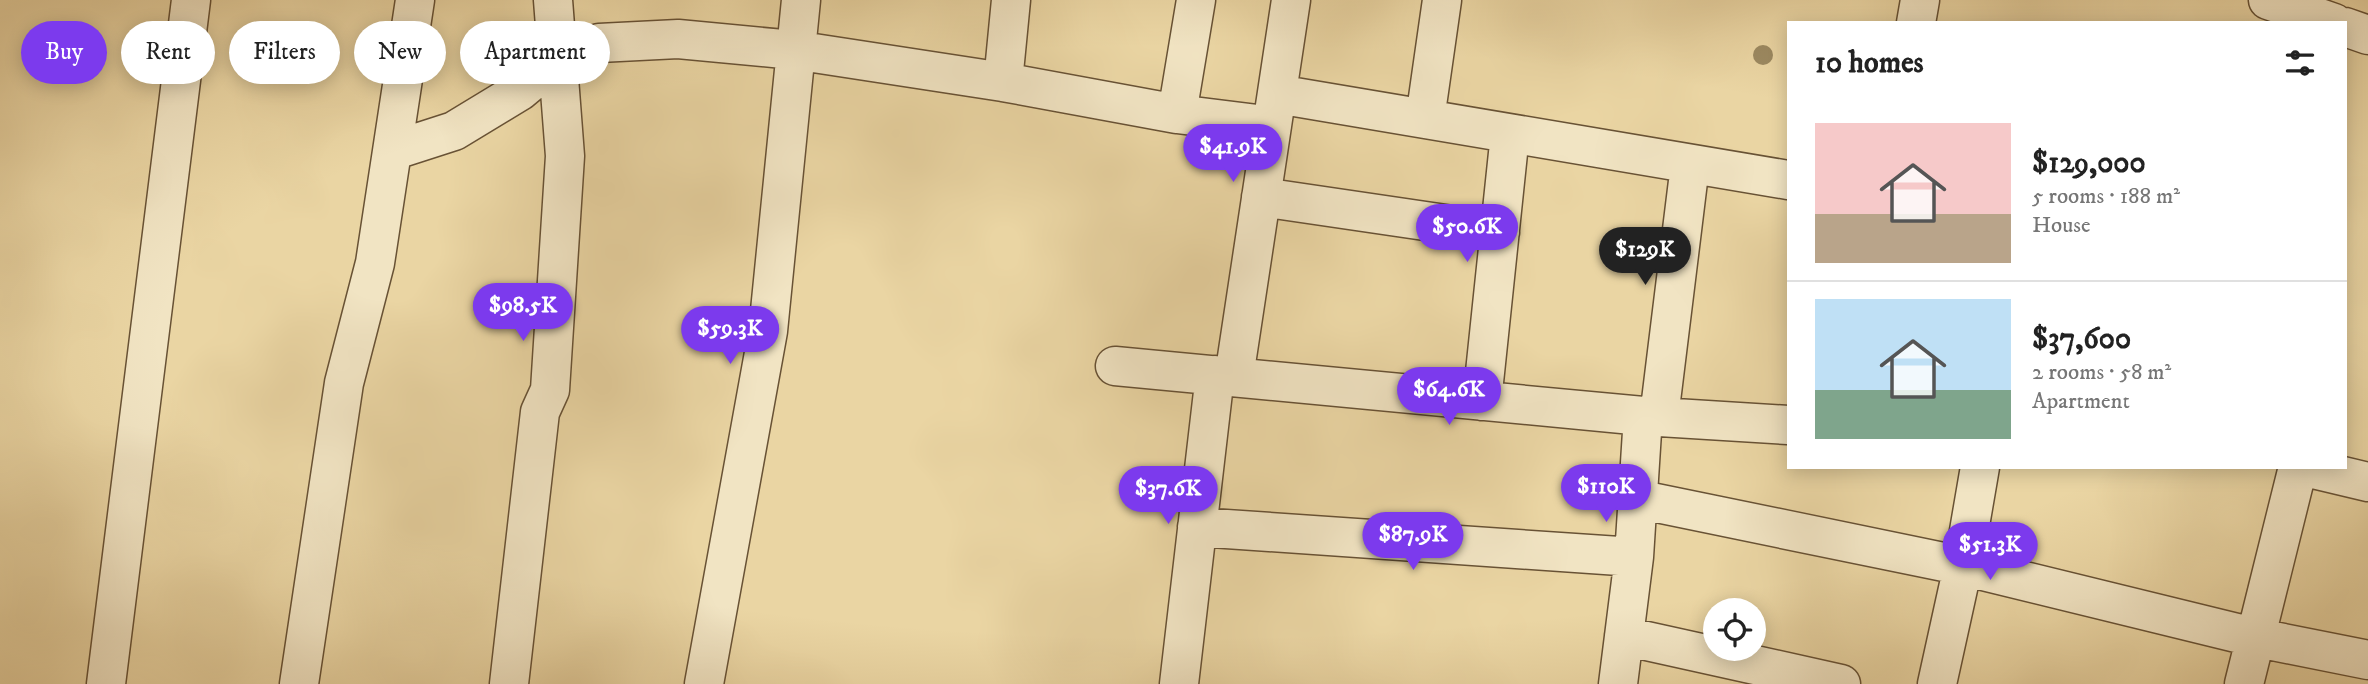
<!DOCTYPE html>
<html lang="en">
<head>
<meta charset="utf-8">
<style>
  body { margin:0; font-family:"IM FELL DW Pica",serif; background:#f6f6f6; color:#222; height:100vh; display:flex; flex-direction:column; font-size:26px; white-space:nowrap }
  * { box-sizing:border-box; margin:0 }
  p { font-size:23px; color:#767676 }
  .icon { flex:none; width:38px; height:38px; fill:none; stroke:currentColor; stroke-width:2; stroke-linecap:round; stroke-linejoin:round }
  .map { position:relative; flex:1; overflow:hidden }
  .panel { position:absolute; left:1787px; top:21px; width:560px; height:448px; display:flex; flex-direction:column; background:#fff; border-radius:0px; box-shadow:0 4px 18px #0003 }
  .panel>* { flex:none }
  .top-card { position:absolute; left:21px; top:21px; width:665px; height:63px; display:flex; gap:14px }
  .buttons { position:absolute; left:1703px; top:598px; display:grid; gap:14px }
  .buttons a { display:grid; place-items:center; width:63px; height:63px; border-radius:50%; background:#fff; box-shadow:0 4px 18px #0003; font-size:35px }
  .price { position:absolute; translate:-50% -60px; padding:0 16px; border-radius:24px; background:#7c3aed; color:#fff; font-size:23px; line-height:46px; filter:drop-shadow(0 2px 4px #0008) }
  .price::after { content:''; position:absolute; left:50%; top:42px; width:21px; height:16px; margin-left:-10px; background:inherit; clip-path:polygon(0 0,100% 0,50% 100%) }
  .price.on { background:#222; color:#fff }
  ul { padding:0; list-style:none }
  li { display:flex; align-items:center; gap:21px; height:175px; padding:0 28px }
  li+li { border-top:2px solid #e0e0e0 }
  li span { display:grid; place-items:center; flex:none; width:196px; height:140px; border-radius:0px; color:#555 }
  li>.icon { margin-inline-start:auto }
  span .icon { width:84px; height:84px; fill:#fffc; stroke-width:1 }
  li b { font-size:30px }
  h2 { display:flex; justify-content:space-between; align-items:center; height:84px; padding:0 28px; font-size:30px }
  .tag { padding:0 24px; border-radius:32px; background:#fff; box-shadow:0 4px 18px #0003; font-size:24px; line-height:63px }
  .tag.on { background:#7c3aed; color:#fff }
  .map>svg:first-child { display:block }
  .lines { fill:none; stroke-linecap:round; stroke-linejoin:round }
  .minor-casing { stroke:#685235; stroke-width:41 }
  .minor { stroke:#f1e4c3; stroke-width:38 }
  .tree { fill:#9c8a62 }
</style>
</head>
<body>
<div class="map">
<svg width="2368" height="684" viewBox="0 0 2368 684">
  <rect width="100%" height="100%" fill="#ead5a3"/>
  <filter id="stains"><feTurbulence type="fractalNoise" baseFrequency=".00286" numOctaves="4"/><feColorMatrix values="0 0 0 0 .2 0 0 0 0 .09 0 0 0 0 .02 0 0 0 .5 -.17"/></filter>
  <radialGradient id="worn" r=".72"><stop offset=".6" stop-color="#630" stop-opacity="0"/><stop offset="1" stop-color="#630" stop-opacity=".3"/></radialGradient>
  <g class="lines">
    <defs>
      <path id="minor" d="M2268 0 2334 23
        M1916 23 1920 0
        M2345 27 2368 35
        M1003 82 1011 0
        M1277 94 1788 180
        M1177 114 1196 0
        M1425 119 1442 0
        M392 151 454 131 520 91 556 61 599 43 678 39 794 50 1003 82 1177 114 1272 126
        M1261 197 1500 232
        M1115 366 1643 416 1788 425
        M1234 377 1291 0
        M1482 401 1510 134
        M1659 417 1690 165
        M2305 467 2368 482
        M1637 499 1963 566 2253 637 2368 660
        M1197 527 1634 557
        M1624 636 1841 684
        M106 684 191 0
        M299 684 344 383 375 263 415 0
        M509 684 540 412 550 390 565 156 553 0
        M704 684 768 331 801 0
        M1179 684 1215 375
        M1618 684 1634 557 1643 416
        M1937 684 1963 566 1980 467
        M2244 684 2298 467"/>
    </defs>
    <use href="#minor" class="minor-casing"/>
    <use href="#minor" class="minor"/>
  </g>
  <circle class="tree" cx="1763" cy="55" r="10"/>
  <rect width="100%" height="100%" filter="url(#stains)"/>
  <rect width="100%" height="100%" fill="url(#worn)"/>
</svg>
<div class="buttons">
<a><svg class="icon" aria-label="locate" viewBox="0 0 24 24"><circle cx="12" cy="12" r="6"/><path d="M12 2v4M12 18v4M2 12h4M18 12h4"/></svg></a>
</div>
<b class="price" style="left:1233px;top:184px">$41.9K</b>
<b class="price" style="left:1467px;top:264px">$50.6K</b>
<b class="price on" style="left:1645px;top:287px">$129K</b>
<b class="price" style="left:523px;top:343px">$98.5K</b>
<b class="price" style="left:730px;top:366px">$59.3K</b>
<b class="price" style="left:1449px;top:427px">$64.6K</b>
<b class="price" style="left:1606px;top:524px">$110K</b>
<b class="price" style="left:1168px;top:526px">$37.6K</b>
<b class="price" style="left:1413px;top:572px">$87.9K</b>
<b class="price" style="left:1990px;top:582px">$51.3K</b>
<div class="top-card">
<a class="tag on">Buy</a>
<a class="tag">Rent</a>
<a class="tag">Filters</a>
<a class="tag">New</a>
<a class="tag">Apartment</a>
</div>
<section class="panel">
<h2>10 homes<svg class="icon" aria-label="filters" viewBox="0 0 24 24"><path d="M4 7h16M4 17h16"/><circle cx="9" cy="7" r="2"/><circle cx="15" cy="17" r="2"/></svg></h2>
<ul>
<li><span style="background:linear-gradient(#f6c9c9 65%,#b9a48a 0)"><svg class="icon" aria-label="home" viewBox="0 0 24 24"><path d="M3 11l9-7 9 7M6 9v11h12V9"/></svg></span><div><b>$129,000</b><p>5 rooms · 188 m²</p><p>House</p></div></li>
<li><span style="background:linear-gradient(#bfe0f5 65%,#7fa58c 0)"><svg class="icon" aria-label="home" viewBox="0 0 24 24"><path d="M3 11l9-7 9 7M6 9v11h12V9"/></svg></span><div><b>$37,600</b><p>2 rooms · 58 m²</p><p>Apartment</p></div></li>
</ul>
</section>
</div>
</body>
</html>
